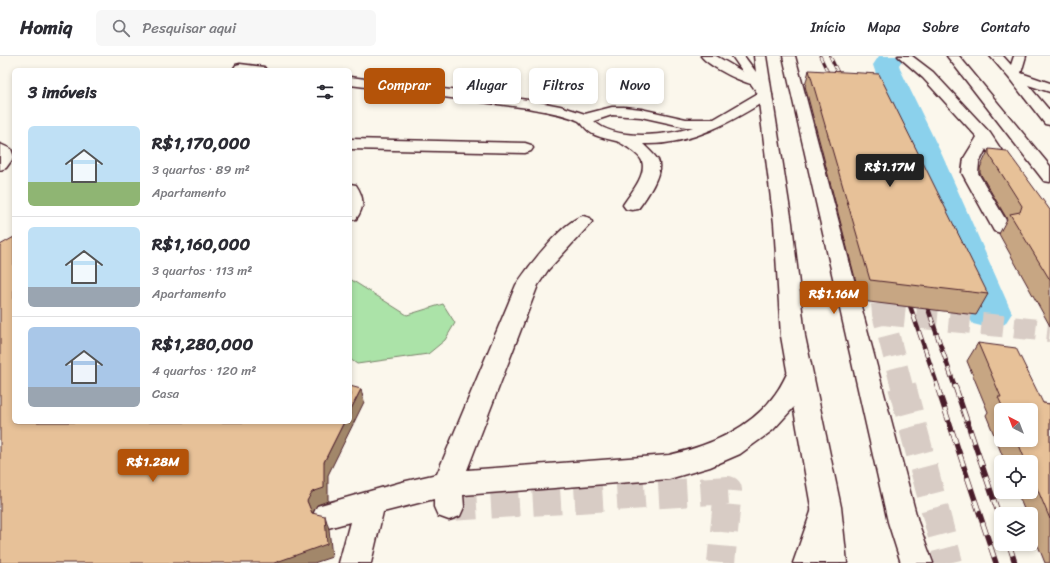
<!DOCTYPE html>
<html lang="pt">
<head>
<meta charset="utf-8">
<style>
  body { margin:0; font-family:Sriracha,sans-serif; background:#f7f7f7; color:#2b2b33; height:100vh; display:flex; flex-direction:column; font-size:15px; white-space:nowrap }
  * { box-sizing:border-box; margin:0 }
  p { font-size:13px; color:#7c7c81 }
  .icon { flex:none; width:22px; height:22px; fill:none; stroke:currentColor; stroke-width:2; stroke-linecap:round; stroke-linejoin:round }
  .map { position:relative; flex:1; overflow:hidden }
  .details { position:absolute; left:12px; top:12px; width:340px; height:356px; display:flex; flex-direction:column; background:#fff; border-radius:6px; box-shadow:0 2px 6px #0003 }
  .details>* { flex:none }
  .banner { position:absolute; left:364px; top:12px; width:380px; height:36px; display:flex; gap:8px }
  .needle { width:26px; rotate:318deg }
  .tools { position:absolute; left:994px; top:347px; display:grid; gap:8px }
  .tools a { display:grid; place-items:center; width:44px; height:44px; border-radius:6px; background:#fff; box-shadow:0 2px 6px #0003; font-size:20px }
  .price { position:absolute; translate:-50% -34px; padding:0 9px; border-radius:4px; background:#b45309; color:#fff; font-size:13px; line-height:26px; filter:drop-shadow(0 1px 2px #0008) }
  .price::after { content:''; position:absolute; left:50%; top:24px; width:12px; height:9px; margin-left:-6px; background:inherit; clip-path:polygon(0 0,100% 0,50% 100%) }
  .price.on { background:#222; color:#fff }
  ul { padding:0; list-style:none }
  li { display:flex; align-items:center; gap:12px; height:100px; padding:0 16px }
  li+li { border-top:1px solid #e1e1e2 }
  li span { display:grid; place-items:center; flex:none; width:112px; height:80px; border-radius:6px; color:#555 }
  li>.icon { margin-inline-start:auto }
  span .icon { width:48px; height:48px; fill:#fffc; stroke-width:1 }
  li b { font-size:17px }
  h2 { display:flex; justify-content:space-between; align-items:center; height:48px; padding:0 16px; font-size:17px }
  .tag { padding:0 14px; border-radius:6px; background:#fff; box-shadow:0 2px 6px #0003; font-size:14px; line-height:36px }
  .tag.on { background:#b45309; color:#fff }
  header { display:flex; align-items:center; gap:24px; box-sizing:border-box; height:56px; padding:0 20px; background:#fff; border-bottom:1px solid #e1e1e2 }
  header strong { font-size:19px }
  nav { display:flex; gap:22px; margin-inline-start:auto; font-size:14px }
  .search { width:280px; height:36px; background:#f7f7f7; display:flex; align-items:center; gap:10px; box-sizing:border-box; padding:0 14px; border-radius:6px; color:#7c7c81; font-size:15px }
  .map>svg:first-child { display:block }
  .green { fill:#abe3a8; stroke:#7a816a }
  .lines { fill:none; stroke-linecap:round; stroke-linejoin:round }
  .river { fill:#8bd1ec; fill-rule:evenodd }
  .minor-tunnel-far1 { stroke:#d8ccc5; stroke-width:22; stroke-dasharray:22 11; stroke-linecap:butt }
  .minor-tunnel { stroke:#d8ccc5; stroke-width:28; stroke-dasharray:28 14; stroke-linecap:butt }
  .minor-casing { stroke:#4a1f2b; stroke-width:3 }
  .major-casing { stroke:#4a1f2b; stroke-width:3 }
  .highway-casing { stroke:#4a1f2b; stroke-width:3 }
  .minor { fill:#fbf7ec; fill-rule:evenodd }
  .major { fill:#fbf7ec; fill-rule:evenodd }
  .highway { fill:#fbf7ec; fill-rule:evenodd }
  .rail-far2-casing { stroke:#4a1f2b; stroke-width:3 }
  .rail-far1-casing { stroke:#4a1f2b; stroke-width:4.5 }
  .rail-casing { stroke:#4a1f2b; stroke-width:5.5 }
  .rail-far2 { stroke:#fbf7ec; stroke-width:2; stroke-dasharray:5.5; stroke-linecap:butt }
  .rail-far1 { stroke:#fbf7ec; stroke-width:3; stroke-dasharray:9; stroke-linecap:butt }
  .rail { stroke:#fbf7ec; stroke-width:4; stroke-dasharray:12; stroke-linecap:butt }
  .wall { fill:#c7a683; stroke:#4a1f2b; fill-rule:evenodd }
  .shaded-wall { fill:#a2876a; stroke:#4a1f2b }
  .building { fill:#e7c198; stroke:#4a1f2b }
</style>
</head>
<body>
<header>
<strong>Homiq</strong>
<div class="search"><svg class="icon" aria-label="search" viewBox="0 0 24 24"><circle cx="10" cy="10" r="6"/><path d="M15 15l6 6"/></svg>Pesquisar aqui</div>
<nav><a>Início</a><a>Mapa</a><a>Sobre</a><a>Contato</a></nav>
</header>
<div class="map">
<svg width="1050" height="507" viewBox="0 0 1050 507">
  <rect width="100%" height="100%" fill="#fbf7ec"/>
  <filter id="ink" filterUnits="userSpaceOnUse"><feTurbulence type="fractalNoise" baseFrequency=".025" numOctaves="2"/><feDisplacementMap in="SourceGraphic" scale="8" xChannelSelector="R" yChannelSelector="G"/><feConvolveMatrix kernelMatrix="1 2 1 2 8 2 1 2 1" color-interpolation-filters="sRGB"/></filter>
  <g filter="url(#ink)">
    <path class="green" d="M350 223 407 259 443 248 455 267 445 284 428 298 357 308 350 303Z"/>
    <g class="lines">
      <path class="river" d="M879 0H905L899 9 901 15 942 99 1012 257 1005 268 989 272 973 268 966 257 908 99 875 15 873 9Z"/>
      <path class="minor-tunnel-far1" d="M882 247 883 258 902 331
        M883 258 1050 275"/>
      <path class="minor-tunnel" d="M902 330 949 507
        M449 451 728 434 721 507"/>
      <defs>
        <path id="minor" d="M701 0H716L747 18 762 23 764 26 762 29C750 32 708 10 701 0Z
          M898 0H912L933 16 990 77 1018 119 1016 123 1010 124 1004 123 986 93 979 107 978 117 1010 171 1008 175 1001 177 994 175 962 117 964 102 977 81 923 22Z
          M240 8 264 11 266 14H235L234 12 236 9Z
          M350 21 528 44 560 50 585 58 612 51H624L641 53 686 63H714L760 36H770L772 39 770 42C731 66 690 90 643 88 648 93 654 98 658 104 664 117 646 142 638 153L632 154 626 153 623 149C630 138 647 119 642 105 640 99 621 86 616 85 609 83 602 82 595 79 586 75 584 69 579 65 566 58 542 55 528 52L350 29ZM612 59 641 61 686 71H693C669 80 613 85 594 65Z
          M350 83 525 87 531 89 533 92 531 95 525 97 350 93Z
          M0 88 11 93 14 101 6 112 0 114Z
          M350 128 356 129C364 141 365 151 356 163L350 164Z
          M583 160 590 162 592 166 548 214 538 229 467 414 669 399C709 390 752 372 776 337 782 329 786 319 791 310L800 307 809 310 812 316 794 351 773 374 740 398 710 411 669 423 463 439 464 451 460 460 449 464 438 460 434 451V443L383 456 371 507H339L350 466 328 472 317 468 313 459 317 450 402 426 437 418 516 229C528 211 563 165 583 160Z
          M823 449 834 453 838 462 825 507H793L812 453Z"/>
        <path id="major" d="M783 0H795L918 466 933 507H901L888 466Z
          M990 0H1003L1011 9 1014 0H1026L1021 17 1050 27V36L1028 29 1050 55V69L1045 68 1009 22Z"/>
        <path id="highway" d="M732 0H744L756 16 754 0H766L792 167 805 280 841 451 847 507H815L811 451 781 280 774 167 758 38Z
          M947 0H959L1050 110V126L1044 125Z"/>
      </defs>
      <use href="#minor" class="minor-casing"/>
      <use href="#major" class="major-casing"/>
      <use href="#highway" class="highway-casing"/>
      <use href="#minor" class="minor"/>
      <use href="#major" class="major"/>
      <use href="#highway" class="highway"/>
      <defs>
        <path id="rail-far2" d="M820 0 832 25
          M830 0 842 25"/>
        <path id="rail-far1" d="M907 241 938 331
          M925 244 955 331"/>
        <path id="rail" d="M937 330 996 507
          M955 330 1001 465
          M1009 488 1015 507"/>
      </defs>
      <use href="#rail-far2" class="rail-far2-casing"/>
      <use href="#rail-far1" class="rail-far1-casing"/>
      <use href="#rail" class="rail-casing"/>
      <use href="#rail-far2" class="rail-far2"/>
      <use href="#rail-far1" class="rail-far1"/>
      <use href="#rail" class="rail"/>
    </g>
    <path class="wall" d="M809 14 988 238 976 259 861 245 805 30Z
      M989 93 1050 154V270L999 178 1007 163 980 117V112Z
      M978 287 1043 347 1050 348V507H1045L1031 472V458H1026L1017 436H1031V406H1005L986 359 988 356 967 305ZM1001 354H1031V384H1001Z"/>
    <path class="shaded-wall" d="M361 333 364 346 328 419V445L317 449 312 458 307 445 324 406 344 366H350V355Z
      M325 460 329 473 332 501 314 507H274Z"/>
    <path class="building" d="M809 14 879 18 988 238 870 224Z
      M989 93 1007 95 1050 154V224L1010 158 1020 156 1022 150 989 98Z
      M14 181V366H344L324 406V432L312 436 307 445 312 457 325 460 327 488 274 507H0V189Z
      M978 287 1016 292 1043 347 1050 348V463L1031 418V406H1026L1017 384H1031V354H1004L998 341H1001Z
      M350 330 361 333 350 355Z"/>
  </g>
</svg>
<div class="tools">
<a><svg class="needle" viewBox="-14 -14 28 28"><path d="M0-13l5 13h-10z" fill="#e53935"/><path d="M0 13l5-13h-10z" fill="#7c7c81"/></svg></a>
<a><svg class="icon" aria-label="locate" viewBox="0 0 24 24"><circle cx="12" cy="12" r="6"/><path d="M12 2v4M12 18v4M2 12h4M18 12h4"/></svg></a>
<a><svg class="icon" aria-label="layers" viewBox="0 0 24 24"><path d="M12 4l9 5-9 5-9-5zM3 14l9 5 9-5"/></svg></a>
</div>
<b class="price on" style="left:890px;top:132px">R$1.17M</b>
<b class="price" style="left:834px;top:259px">R$1.16M</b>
<b class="price" style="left:153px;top:427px">R$1.28M</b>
<div class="banner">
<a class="tag on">Comprar</a>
<a class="tag">Alugar</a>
<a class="tag">Filtros</a>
<a class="tag">Novo</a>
</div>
<section class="details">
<h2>3 imóveis<svg class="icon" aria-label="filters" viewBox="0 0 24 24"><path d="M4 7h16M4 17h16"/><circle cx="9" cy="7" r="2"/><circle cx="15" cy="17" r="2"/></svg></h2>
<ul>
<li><span style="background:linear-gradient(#bfe0f5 70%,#8fb573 0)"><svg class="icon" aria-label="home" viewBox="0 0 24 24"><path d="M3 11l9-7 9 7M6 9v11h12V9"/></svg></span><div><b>R$1,170,000</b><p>3 quartos · 89 m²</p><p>Apartamento</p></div></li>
<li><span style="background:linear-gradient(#bfe0f5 75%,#9aa5b1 0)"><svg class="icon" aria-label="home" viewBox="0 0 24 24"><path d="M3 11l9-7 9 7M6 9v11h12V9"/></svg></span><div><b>R$1,160,000</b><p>3 quartos · 113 m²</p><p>Apartamento</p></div></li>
<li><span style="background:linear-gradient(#a9c7e8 75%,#9aa5b1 0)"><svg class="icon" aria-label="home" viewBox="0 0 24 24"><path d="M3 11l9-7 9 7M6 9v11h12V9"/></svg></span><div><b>R$1,280,000</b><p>4 quartos · 120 m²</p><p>Casa</p></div></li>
</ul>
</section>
</div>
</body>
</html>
